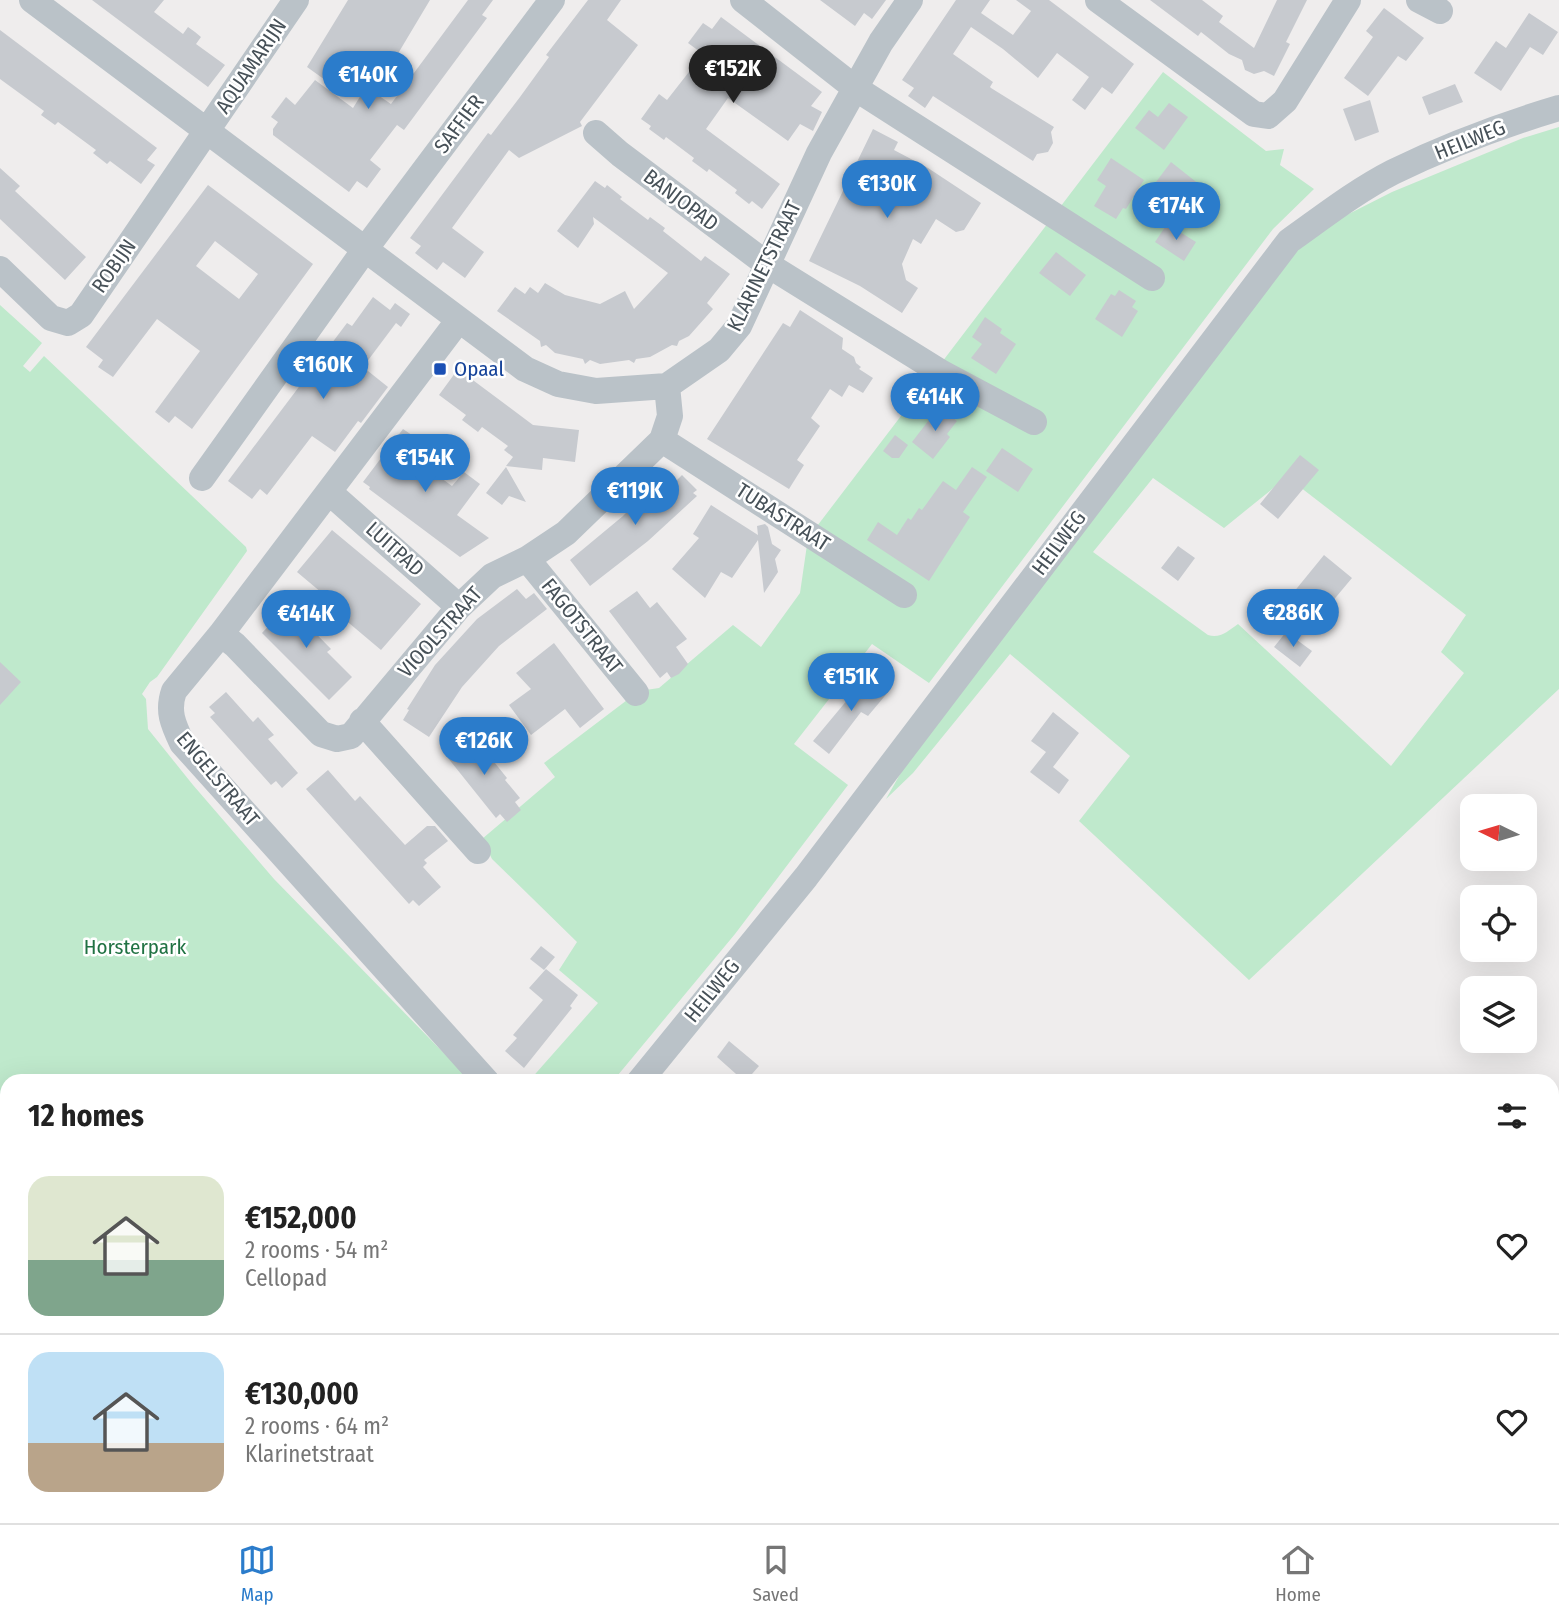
<!DOCTYPE html>
<html lang="en">
<head>
<meta charset="utf-8">
<style>
  body { margin:0; font-family:"Fira Sans Condensed",sans-serif; background:#f6f6f6; color:#222; height:100vh; display:flex; flex-direction:column; font-size:26px; white-space:nowrap }
  * { box-sizing:border-box; margin:0 }
  p { font-size:23px; color:#767676 }
  .icon { flex:none; width:38px; height:38px; fill:none; stroke:currentColor; stroke-width:2; stroke-linecap:round; stroke-linejoin:round }
  .map { position:relative; flex:1; overflow:hidden }
  .details { position:absolute; left:0px; top:1074px; width:1559px; height:450px; display:flex; flex-direction:column; background:#fff; border-radius:21px 21px 0 0; box-shadow:0 7px 28px #0002 }
  .details>* { flex:none }
  .needle { width:46px; rotate:275deg }
  .tools { position:absolute; left:1460px; top:794px; display:grid; gap:14px }
  .tools a { display:grid; place-items:center; width:77px; height:77px; border-radius:14px; background:#fff; box-shadow:0 7px 28px #0002; font-size:35px }
  .price { position:absolute; translate:-50% -60px; padding:0 16px; border-radius:24px; background:#2b7ccb; color:#fff; font-size:23px; line-height:46px; filter:drop-shadow(0 2px 4px #0008) }
  .price::after { content:''; position:absolute; left:50%; top:42px; width:21px; height:16px; margin-left:-10px; background:inherit; clip-path:polygon(0 0,100% 0,50% 100%) }
  .price.selected { background:#222; color:#fff }
  ul { padding:0; list-style:none }
  li { display:flex; align-items:center; gap:21px; height:175px; padding:0 28px }
  li+li { border-top:2px solid #e0e0e0 }
  li span { display:grid; place-items:center; flex:none; width:196px; height:140px; border-radius:21px; color:#555 }
  li>.icon { margin-inline-start:auto }
  span .icon { width:84px; height:84px; fill:#fffc; stroke-width:1 }
  li b { font-size:30px }
  h2 { display:flex; justify-content:space-between; align-items:center; height:84px; padding:0 28px; font-size:30px }
  .tab-bar { display:flex; justify-content:space-around; align-items:center; height:98px; border-top:2px solid #e0e0e0; background:#fff; font-size:19px; color:#767676 }
  .tab-bar a { display:grid; justify-items:center; gap:4px }
  .tab-bar .selected { color:#2b7ccb }
  .map>svg:first-child { display:block }
  .green { fill:#bfe9cc; fill-rule:evenodd }
  .building { fill:#c7cacf; fill-rule:evenodd }
  .lines { fill:none; stroke-linecap:round; stroke-linejoin:round }
  .minor { stroke:#bac2c8; stroke-width:26 }
  .transit-dot { fill:#1a4fb4; stroke:#fff; stroke-width:2.5 }
  .labels { text-anchor:middle; dominant-baseline:central; stroke-width:5; stroke-linejoin:round; paint-order:stroke }
  .street-label { font-size:21px; fill:#475158; stroke:#fff }
  .transit-label { font-size:21px; fill:#164399; stroke:#fff; text-anchor:start }
  .park-label { font-size:21px; fill:#207243; stroke:#fff }
</style>
</head>
<body>
<div class="map">
<svg width="1559" height="1523" viewBox="0 0 1559 1523">
  <rect width="100%" height="100%" fill="#efeded"/>
  <path class="green" d="M1163 72 1266 151 1284 149 1280 165 1314 189 1273 229 929 683 872 644 794 744 848 785 735 934 613 1081H529L598 1003 559 970 577 942 492 859 482 839 555 777 544 763 639 691 659 688 733 625 761 647 800 593 808 538Z
    M1559 127V689L1249 980 1079 821 1130 756 1010 654 913 773 886 799 903 769 1292 255 1319 229 1392 192 1523 138ZM1287 477 1466 615 1441 652 1464 673 1391 766 1238 624C1228 631 1220 639 1208 635L1093 552 1153 478 1224 528Z
    M0 305 42 343 23 366 30 372 44 356 246 547 247 551 157 677 150 682 142 694 146 699 148 729 193 785 274 879 471 1081 7 1082V1517H207L203 1523H0Z"/>
  <path class="building" d="M92 0H164L154 12 183 34 188 27 195 32 201 37 196 44 225 65 208 87Z
    M348 0H430L381 82 342 58 328 82 307 67Z
    M468 0H493L482 15 487 18 404 130 397 125 370 160 381 169 367 188 357 181 349 192 273 135V129L278 122 271 117 286 97 295 105 315 80 353 108 366 87 391 104Z
    M588 0H621L607 20 638 45 580 122 582 126 519 158 509 150 452 228 484 252 465 278 443 262 437 270 415 253 421 246 410 238 488 133 491 135 520 97 549 57 546 55Z
    M820 0H886L872 19 864 13 855 26Z
    M956 0H990L981 13 1013 35 1031 11 1016 0H1049L1134 64 1112 94 1102 87 1085 110 1072 100 1089 77 1057 53 1038 78 1003 49 971 27 953 54 993 82 990 87 991 88 1054 127 1051 132 1053 143 1048 152 1037 154 1033 161 933 96 925 108 908 96 914 88 902 80Z
    M1150 0H1202L1223 16 1219 22 1254 48 1277 0H1307L1286 42 1290 44 1274 76 1264 71 1254 74 1245 70 1242 60 1229 54 1201 32 1198 36Z
    M1384 8 1424 38 1406 61 1398 56 1368 96 1344 78 1373 37 1366 31Z
    M1529 13 1558 32 1543 55 1530 47 1501 91 1474 73 1496 41 1506 48Z
    M721 17 822 92 811 106 822 112 813 131 800 124 788 141 728 98 706 129 780 184 762 209 752 201 749 204 735 193 737 190 709 169 707 172 692 161 694 158 666 137 664 140 649 129 651 126 641 119 659 94 667 100 703 54 688 43 703 23 712 29Z
    M0 30 157 148 147 160 155 165 141 184 110 161 107 164 93 153 96 150 58 122 55 125 41 115 44 111 0 79Z
    M1455 84 1463 102 1429 115 1422 97Z
    M1370 100 1379 132 1355 141 1343 109Z
    M1169 103 1188 117 1164 150 1135 128 1149 110 1158 117Z
    M873 129 898 142 894 150 928 168 981 203 964 230 956 232 936 219 921 244 913 239 902 264 906 280 918 288 902 313 860 286 809 261Z
    M1111 158 1144 180 1126 209 1123 208 1116 219 1094 206 1106 186 1097 180Z
    M1171 162 1200 185 1184 203 1156 182Z
    M0 168 20 186 15 191 86 257 65 280 0 219Z
    M595 181 605 188 607 185 622 197 620 199 648 220 650 217 665 228 663 231 701 261 705 256 730 274 707 303 713 309 689 336 679 341 677 346 672 345 650 357 636 359 634 363 629 360 600 364 590 360 585 364 583 359 555 353 546 345 541 347 540 341 497 311 515 287 525 294 530 287 538 293 545 283 565 295 600 304 625 291 634 309 668 273 593 217 594 224 578 248 557 231Z
    M208 185 313 264 192 429 175 416 169 423 155 412 200 351 157 319 113 377 98 367 103 360 86 347ZM215 241 258 274 239 299 196 266Z
    M1167 224 1196 242 1184 261 1155 242Z
    M1056 252 1086 275 1070 296 1039 273Z
    M1119 290 1136 301 1132 307 1138 311 1122 337 1095 319 1111 294 1115 296Z
    M373 297 390 310 395 303 410 314 401 327 396 323 363 367 388 387 361 423 358 421 335 452 312 436 267 495 260 489 252 499 228 481 347 323 352 326Z
    M800 310 843 338 842 349 854 357 856 363 861 367 859 369 873 378 863 393 849 385 842 397 830 389 811 418 820 426 797 460 804 465 789 489 707 439 783 323 790 327Z
    M985 317 1002 329 1000 333 1016 344 996 374 971 358 982 344 972 337Z
    M458 369 533 425 579 430 575 462 543 458 542 470 506 466 513 457 504 450 508 446 482 427 478 432 462 420 466 415 439 395Z
    M939 407 957 421 947 434 950 437 933 459 912 442Z
    M403 429 437 452 426 467 452 486 464 472 480 484 457 515 489 538 460 557 369 489 370 487 363 482Z
    M895 435 908 445 899 458H892L883 451Z
    M1002 448 1033 469 1018 492 986 471Z
    M1300 455 1319 470 1278 519 1260 504Z
    M506 467 526 502 509 496 502 505 486 493Z
    M972 467 987 477 963 512 970 517 929 581 867 540 878 522 897 535 908 518 911 520 919 508 922 510 943 481 956 490Z
    M666 472 676 481 682 475 697 490 693 493 697 496 648 541 590 586 570 560 623 516Z
    M711 505 758 535 757 526 765 524 768 527 772 544 781 550 775 559 778 572 764 593 758 540 732 578 721 572 705 598 672 569 699 538 693 534Z
    M332 530 421 604 381 650 343 618 347 614 297 572Z
    M1178 546 1195 558 1178 581 1161 568Z
    M1324 555 1352 578 1321 615 1293 593Z
    M517 589 526 599 534 593 547 609 499 646 462 687 429 737 403 720 409 710 407 709 435 665 477 619Z
    M637 591 650 608 657 602 687 639 676 647 688 664 679 674 671 678 667 672 660 678 609 611Z
    M282 599 331 649 327 652 352 677 329 700 262 633 276 618 269 612Z
    M1286 632 1312 651 1300 667 1274 647Z
    M554 643 604 709 580 728 565 709 531 735 509 705 531 689 516 673Z
    M0 662 21 682 0 705Z
    M868 675 889 691 868 716 861 712 829 754 813 741Z
    M226 692 253 722 258 717 274 735 268 739 298 773 282 788 276 781 271 785 210 717 215 713 209 707Z
    M1053 712 1079 733 1053 767 1069 780 1059 794 1030 772 1046 752 1031 741Z
    M470 732 507 778 505 780 520 798 515 802 521 810 507 822 500 814 496 818 444 753Z
    M328 770 355 801 360 796 405 845 427 826H435L448 841 424 860 427 863 423 867 441 887 419 906 413 900 409 904 306 789Z
    M541 946 555 957 544 970 530 959Z
    M546 969 578 995 570 1006 572 1008 524 1068 505 1051 517 1038 513 1035 543 1000 529 988Z
    M729 1041 759 1066 745 1082 717 1057Z"/>
  <g class="lines">
    <path class="minor" d="M32 0 525 369 558 384 596 391 667 386 719 350 739 326 819 153 881 42 910 0
      M743 0 855 88 1152 278
      M1098 0 1254 114 1268 116 1285 101 1348 0
      M1419 0 1440 11
      M596 133 620 154 768 265 942 373 1034 422
      M0 269 51 318 68 323 81 315 296 0
      M458 321 221 634 174 691C167 711 173 724 182 743L487 1082
      M662 440 904 595
      M202 478 366 248 552 0
      M329 492 459 607
      M527 559 636 693
      M221 634 235 645 321 734 337 739 351 736 459 607 492 576 527 559 566 533 662 440 670 416 667 386
      M362 721 478 851
      M639 1082 806 877 1289 241C1323 217 1356 191 1393 172 1446 146 1502 125 1559 108
      M263 1523 268 1517"/>
  </g>
  <rect class="transit-dot" x="433" y="362" width="14" height="14" rx="3.5"/>
  <g class="labels">
    <g class="street-label">
      <text transform="translate(251 66) rotate(-56)">AQUAMARIJN</text>
      <text transform="translate(459 124) rotate(-53)">SAFFIER</text>
      <text transform="translate(1470 140) rotate(-22)">HEILWEG</text>
      <text transform="translate(681 200) rotate(37)">BANJOPAD</text>
      <text transform="translate(114 266) rotate(-55)">ROBIJN</text>
      <text transform="translate(764 266) rotate(-64)">KLARINETSTRAAT</text>
      <text transform="translate(783 517) rotate(33)">TUBASTRAAT</text>
      <text transform="translate(1059 543) rotate(-53)">HEILWEG</text>
      <text transform="translate(395 549) rotate(42)">LUITPAD</text>
      <text transform="translate(582 626) rotate(51)">FAGOTSTRAAT</text>
      <text transform="translate(440 632) rotate(-48)">VIOOLSTRAAT</text>
      <text transform="translate(218 779) rotate(50)">ENGELSTRAAT</text>
      <text transform="translate(712 991) rotate(-51)">HEILWEG</text>
    </g>
    <g class="transit-label">
      <text x="454" y="369">Opaal</text>
    </g>
    <g class="park-label">
      <text x="135" y="947">Horsterpark</text>
    </g>
  </g>
</svg>
<div class="tools">
<a><svg class="needle" viewBox="-14 -14 28 28"><path d="M0-13l5 13h-10z" fill="#e53935"/><path d="M0 13l5-13h-10z" fill="#767676"/></svg></a>
<a><svg class="icon" aria-label="locate" viewBox="0 0 24 24"><circle cx="12" cy="12" r="6"/><path d="M12 2v4M12 18v4M2 12h4M18 12h4"/></svg></a>
<a><svg class="icon" aria-label="layers" viewBox="0 0 24 24"><path d="M12 4l9 5-9 5-9-5zM3 14l9 5 9-5"/></svg></a>
</div>
<b class="price selected" style="left:733px;top:105px">€152K</b>
<b class="price" style="left:368px;top:111px">€140K</b>
<b class="price" style="left:887px;top:220px">€130K</b>
<b class="price" style="left:1176px;top:242px">€174K</b>
<b class="price" style="left:323px;top:401px">€160K</b>
<b class="price" style="left:935px;top:433px">€414K</b>
<b class="price" style="left:425px;top:494px">€154K</b>
<b class="price" style="left:635px;top:527px">€119K</b>
<b class="price" style="left:1293px;top:649px">€286K</b>
<b class="price" style="left:306px;top:650px">€414K</b>
<b class="price" style="left:851px;top:713px">€151K</b>
<b class="price" style="left:484px;top:777px">€126K</b>
<section class="details">
<h2>12 homes<svg class="icon" aria-label="filters" viewBox="0 0 24 24"><path d="M4 7h16M4 17h16"/><circle cx="9" cy="7" r="2"/><circle cx="15" cy="17" r="2"/></svg></h2>
<ul>
<li><span style="background:linear-gradient(#dfe7d0 60%,#7fa58c 0)"><svg class="icon" aria-label="home" viewBox="0 0 24 24"><path d="M3 11l9-7 9 7M6 9v11h12V9"/></svg></span><div><b>€152,000</b><p>2 rooms · 54 m²</p><p>Cellopad</p></div><svg class="icon" aria-label="heart" viewBox="0 0 24 24"><path d="M12 20l-8-8c-3-5 5-10 8-4 3-6 11-1 8 4z"/></svg></li>
<li><span style="background:linear-gradient(#bfe0f5 65%,#b9a48a 0)"><svg class="icon" aria-label="home" viewBox="0 0 24 24"><path d="M3 11l9-7 9 7M6 9v11h12V9"/></svg></span><div><b>€130,000</b><p>2 rooms · 64 m²</p><p>Klarinetstraat</p></div><svg class="icon" aria-label="heart" viewBox="0 0 24 24"><path d="M12 20l-8-8c-3-5 5-10 8-4 3-6 11-1 8 4z"/></svg></li>
</ul>
</section>
</div>
<nav class="tab-bar">
<a class="selected"><svg class="icon" aria-label="map" viewBox="0 0 24 24"><path d="M3 6l6-2 6 2 6-2v14l-6 2-6-2-6 2zM9 4v14M15 6v14"/></svg>Map</a>
<a><svg class="icon" aria-label="saved" viewBox="0 0 24 24"><path d="M7 4h10v16l-5-4-5 4z"/></svg>Saved</a>
<a><svg class="icon" aria-label="home" viewBox="0 0 24 24"><path d="M3 11l9-7 9 7M6 9v11h12V9"/></svg>Home</a>
</nav>
</body>
</html>
